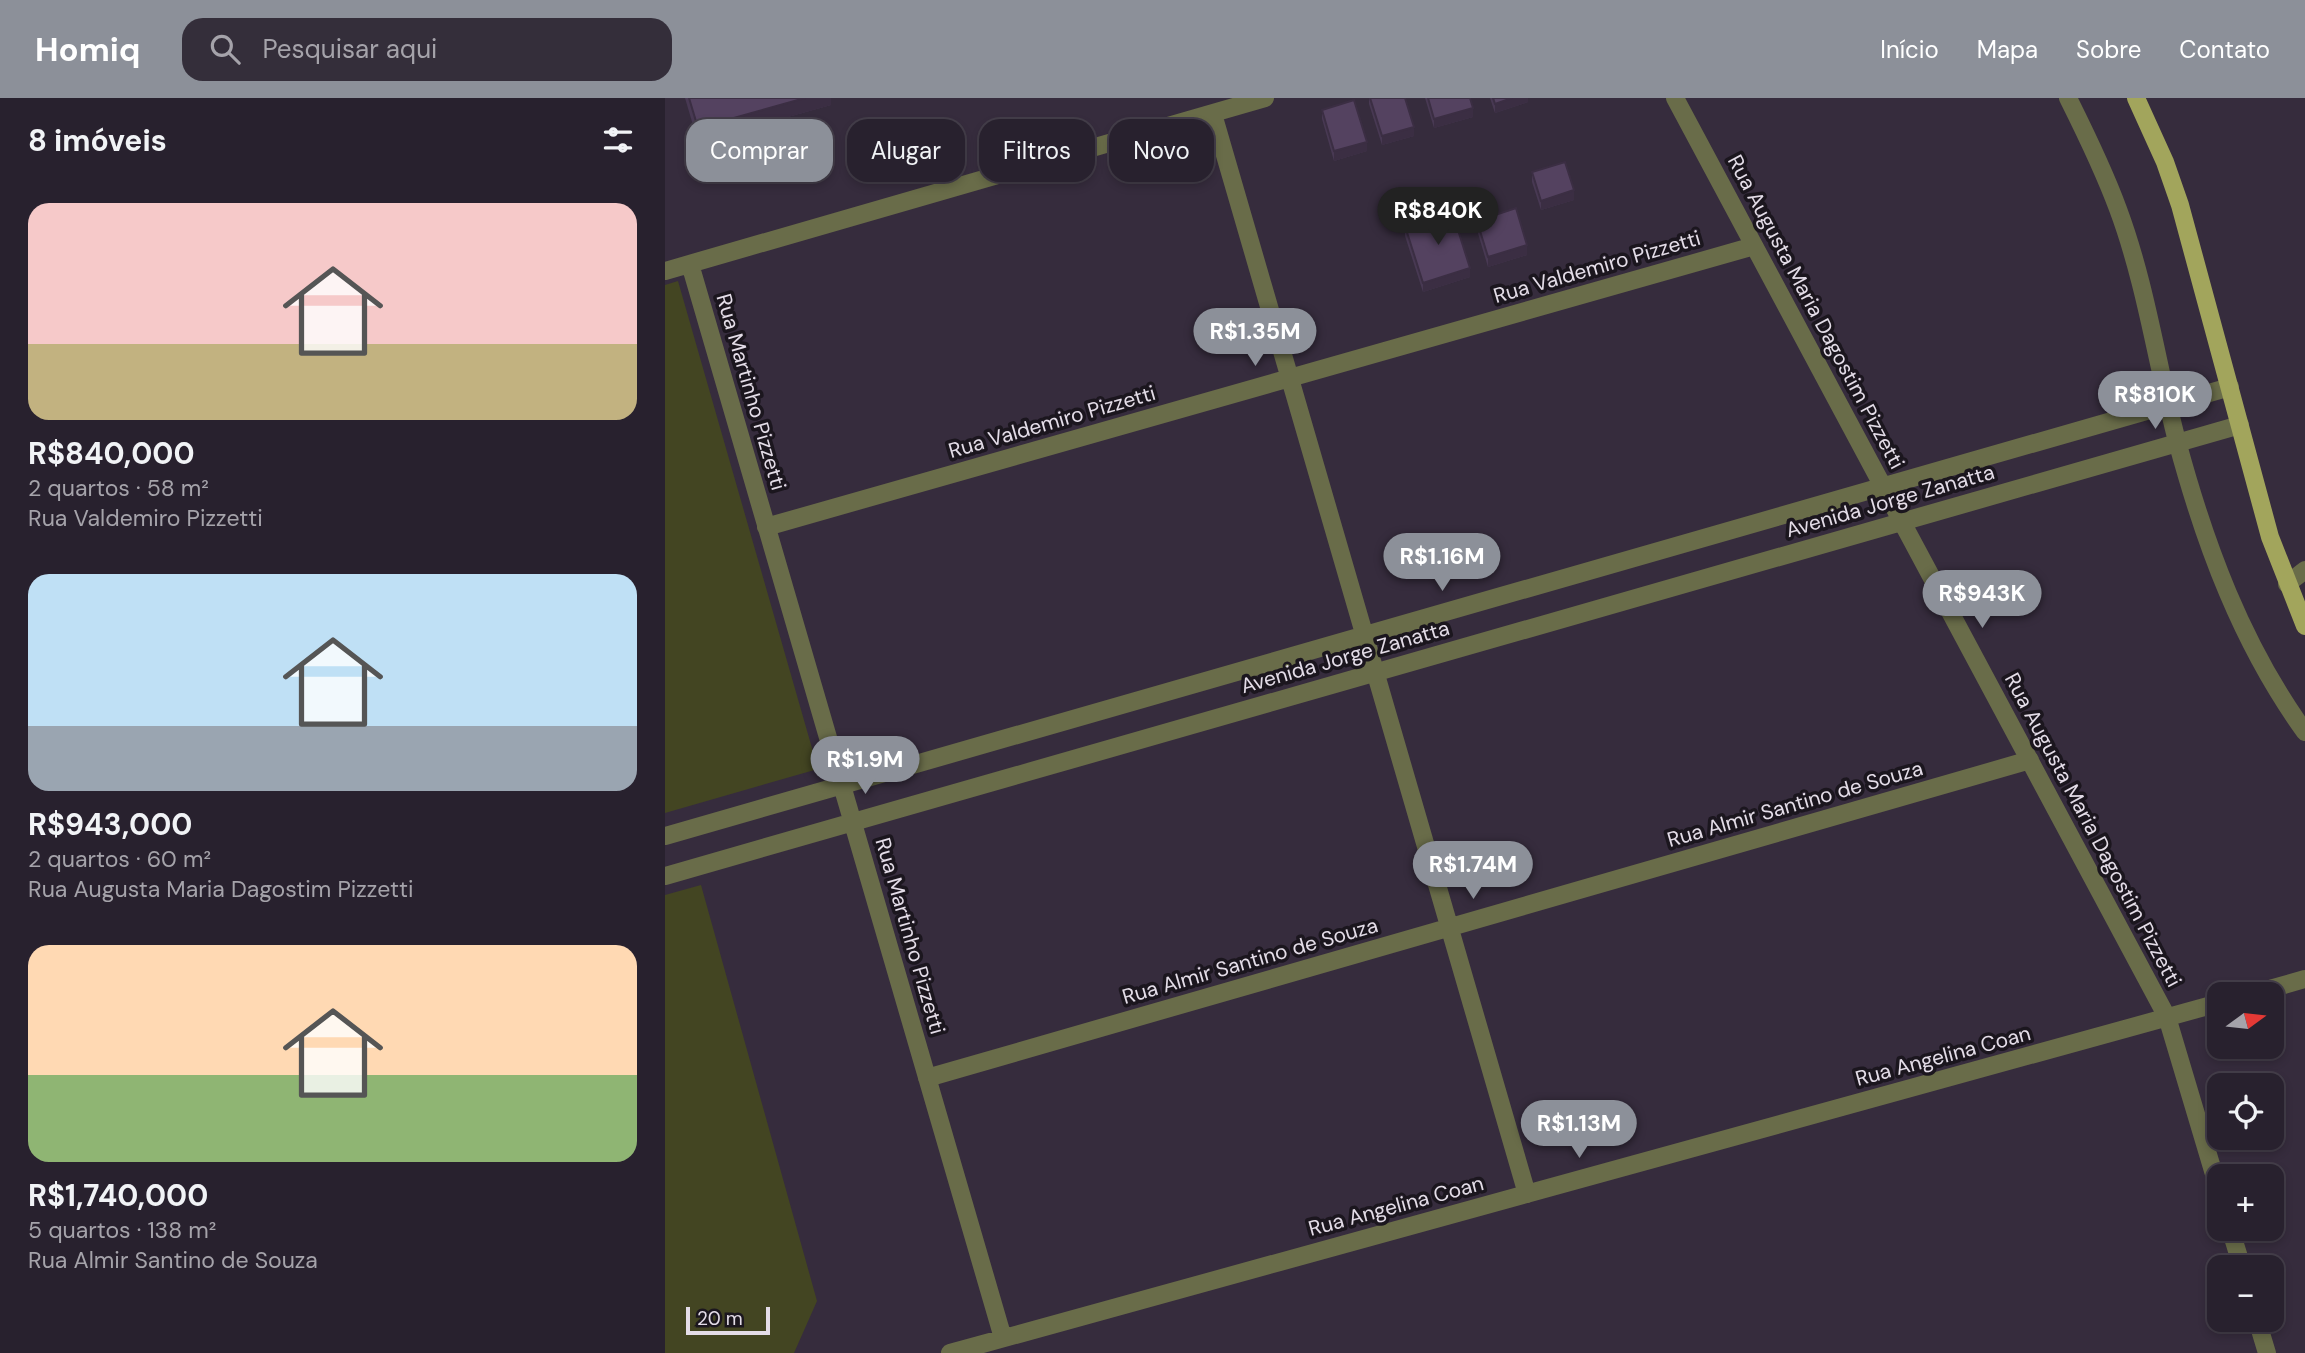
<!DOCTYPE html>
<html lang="pt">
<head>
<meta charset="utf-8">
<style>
  body { margin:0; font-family:"DM Sans",sans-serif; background:#342e3a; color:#f1f3f6; height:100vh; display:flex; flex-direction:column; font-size:26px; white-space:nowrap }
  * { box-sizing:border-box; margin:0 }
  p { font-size:23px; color:#a5a3aa }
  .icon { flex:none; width:38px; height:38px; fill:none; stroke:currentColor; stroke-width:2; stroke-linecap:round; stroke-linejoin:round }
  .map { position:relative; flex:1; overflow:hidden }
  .drawer { display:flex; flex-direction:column; background:#28212e; width:665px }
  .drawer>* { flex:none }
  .guide { position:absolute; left:21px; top:21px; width:665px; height:63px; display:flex; gap:14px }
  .needle { width:46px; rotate:75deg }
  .buttons { position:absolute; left:1542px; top:884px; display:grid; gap:14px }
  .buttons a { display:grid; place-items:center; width:77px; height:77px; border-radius:14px; background:#28212e; box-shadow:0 4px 10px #0003,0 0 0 2px #443e4a; font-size:35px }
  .scale { position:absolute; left:21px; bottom:18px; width:84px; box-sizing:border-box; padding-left:7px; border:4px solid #e4dde8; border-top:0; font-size:19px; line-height:24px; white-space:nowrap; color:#e4dde8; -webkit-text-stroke:5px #1b161e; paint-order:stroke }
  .price { position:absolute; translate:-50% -60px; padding:0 16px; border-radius:24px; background:#8c9099; color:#fff; font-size:23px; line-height:46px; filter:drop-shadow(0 2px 4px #0008) }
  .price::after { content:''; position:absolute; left:50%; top:42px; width:21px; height:16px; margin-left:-10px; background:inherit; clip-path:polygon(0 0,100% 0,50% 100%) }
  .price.selected { background:#222; color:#fff }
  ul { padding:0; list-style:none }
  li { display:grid; align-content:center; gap:14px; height:371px; padding:0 28px }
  li span { display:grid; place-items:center; height:217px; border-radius:21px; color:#555 }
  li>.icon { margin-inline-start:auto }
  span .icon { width:126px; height:126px; fill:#fffc; stroke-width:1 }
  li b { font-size:30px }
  h2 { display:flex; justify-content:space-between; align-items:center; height:84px; padding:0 28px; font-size:30px }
  .tag { padding:0 24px; border-radius:21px; background:#28212e; box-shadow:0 4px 10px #0003,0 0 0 2px #443e4a; font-size:24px; line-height:63px }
  .tag.selected { background:#8c9099; color:#fff }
  header { display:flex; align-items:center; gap:42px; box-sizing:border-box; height:98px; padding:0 35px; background:#8c9099; color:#fff }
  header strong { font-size:33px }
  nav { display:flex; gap:38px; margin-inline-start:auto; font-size:24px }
  .search { width:490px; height:63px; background:#342e3a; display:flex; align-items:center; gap:18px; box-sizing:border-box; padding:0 24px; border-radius:21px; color:#a5a3aa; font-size:26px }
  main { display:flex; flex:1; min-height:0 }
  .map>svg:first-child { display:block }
  .green { fill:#434522 }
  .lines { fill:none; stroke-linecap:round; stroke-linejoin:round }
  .minor { stroke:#696c49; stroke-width:18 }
  .primary { stroke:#a2a55c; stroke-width:18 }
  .wall { fill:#483953 }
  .shaded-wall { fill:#3b2e43 }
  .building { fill:#544260; stroke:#3b2e43; stroke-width:2 }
  .labels { text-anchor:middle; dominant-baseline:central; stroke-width:7; stroke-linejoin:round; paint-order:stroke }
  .street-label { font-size:21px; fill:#e4dde8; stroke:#1b161e }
</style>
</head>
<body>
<header>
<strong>Homiq</strong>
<div class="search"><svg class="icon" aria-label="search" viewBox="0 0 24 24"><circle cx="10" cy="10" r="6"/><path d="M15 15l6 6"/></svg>Pesquisar aqui</div>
<nav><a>Início</a><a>Mapa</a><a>Sobre</a><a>Contato</a></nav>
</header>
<main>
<section class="drawer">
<h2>8 imóveis<svg class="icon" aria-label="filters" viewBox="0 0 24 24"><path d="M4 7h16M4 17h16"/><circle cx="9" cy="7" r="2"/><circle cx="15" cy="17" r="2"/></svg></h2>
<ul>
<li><span style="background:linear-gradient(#f6c9c9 65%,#c2b280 0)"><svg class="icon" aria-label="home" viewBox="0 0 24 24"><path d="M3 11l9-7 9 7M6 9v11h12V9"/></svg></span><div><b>R$840,000</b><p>2 quartos · 58 m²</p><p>Rua Valdemiro Pizzetti</p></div></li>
<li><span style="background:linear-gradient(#bfe0f5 70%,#9aa5b1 0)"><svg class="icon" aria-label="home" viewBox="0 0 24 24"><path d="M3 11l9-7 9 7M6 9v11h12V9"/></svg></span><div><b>R$943,000</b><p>2 quartos · 60 m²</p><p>Rua Augusta Maria Dagostim Pizzetti</p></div></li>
<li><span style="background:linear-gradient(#ffd9b3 60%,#8fb573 0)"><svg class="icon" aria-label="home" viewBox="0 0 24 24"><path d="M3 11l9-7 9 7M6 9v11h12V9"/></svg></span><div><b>R$1,740,000</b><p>5 quartos · 138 m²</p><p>Rua Almir Santino de Souza</p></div></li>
</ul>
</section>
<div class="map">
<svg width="1640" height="1255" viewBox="0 0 1640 1255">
  <rect width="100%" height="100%" fill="#362c3d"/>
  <path class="green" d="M13 183 153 671 0 715V187Z
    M36 787 152 1203 129 1255H0V797Z"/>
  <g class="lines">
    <path class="minor" d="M1010 0 1502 919 1554 1093
      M1403 0C1421 36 1439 73 1453 111 1481 186 1492 267 1512 343 1540 447 1577 547 1640 634
      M548 16 862 1096
      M25 166 338 1240
      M0 173 600 0
      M101 429 1089 148
      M1622 486 1640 472
      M0 738 1565 289
      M0 778 1575 327
      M1587 896 1640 881
      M262 980 1365 662
      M1565 1130 1577 1169
      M1592 1222 1602 1255
      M285 1255 1554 905"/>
    <path class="primary" d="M1471 0 1500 64 1515 107 1605 439 1640 528"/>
  </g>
  <path class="wall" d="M20 0H166V7L33 44Z
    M704 0H740L749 38 717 47 704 6Z
    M760 0H805L808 19 769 30Z
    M825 0H863V4L830 15Z
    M657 12 702 53 669 63 657 21Z
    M867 74 909 102 876 112 867 84Z
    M812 123 862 157 823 169 812 132Z
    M740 128 805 179 758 194 740 138Z"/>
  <path class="shaded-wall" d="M140 0H166V7L33 44V30Z
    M847 0H863V4L830 15V6Z
    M808 10V19L769 30V21Z
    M749 29V38L717 47V38Z
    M702 44V53L669 63V53Z
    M909 92V102L876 112V103Z
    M862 147V157L823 169V159Z
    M805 170V179L758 194V185Z"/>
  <path class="building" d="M24 0H140L33 30Z
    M705 0H740L749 29 717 38Z
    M763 0H805L808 10 769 21Z
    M828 0H847L830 6Z
    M689 2 702 44 669 53 657 12Z
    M900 64 909 92 876 103 867 74Z
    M851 110 862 147 823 159 812 123Z
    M787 113 805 170 758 185 740 128Z"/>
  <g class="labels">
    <g class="street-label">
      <text transform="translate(932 169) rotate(-16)">Rua Valdemiro Pizzetti</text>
      <text transform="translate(1151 214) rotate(62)">Rua Augusta Maria Dagostim Pizzetti</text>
      <text transform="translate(86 294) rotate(74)">Rua Martinho Pizzetti</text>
      <text transform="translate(387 324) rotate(-16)">Rua Valdemiro Pizzetti</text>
      <text transform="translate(1225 403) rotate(-16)">Avenida Jorge Zanatta</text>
      <text transform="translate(680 559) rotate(-16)">Avenida Jorge Zanatta</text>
      <text transform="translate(1130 706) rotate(-16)">Rua Almir Santino de Souza</text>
      <text transform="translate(1428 732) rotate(62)">Rua Augusta Maria Dagostim Pizzetti</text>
      <text transform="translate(245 838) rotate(74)">Rua Martinho Pizzetti</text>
      <text transform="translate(585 863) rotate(-16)">Rua Almir Santino de Souza</text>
      <text transform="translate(1278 958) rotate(-15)">Rua Angelina Coan</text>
      <text transform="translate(731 1108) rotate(-15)">Rua Angelina Coan</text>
    </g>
  </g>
</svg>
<div class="buttons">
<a><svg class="needle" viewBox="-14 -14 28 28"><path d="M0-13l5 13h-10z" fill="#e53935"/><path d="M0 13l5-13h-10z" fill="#a5a3aa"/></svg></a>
<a><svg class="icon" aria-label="locate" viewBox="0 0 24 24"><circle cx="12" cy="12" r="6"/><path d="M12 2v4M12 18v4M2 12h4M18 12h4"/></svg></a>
<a>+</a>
<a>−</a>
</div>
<div class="scale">20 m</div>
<b class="price selected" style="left:773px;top:149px">R$840K</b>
<b class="price" style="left:590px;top:270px">R$1.35M</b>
<b class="price" style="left:1490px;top:333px">R$810K</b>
<b class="price" style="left:777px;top:495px">R$1.16M</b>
<b class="price" style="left:1317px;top:532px">R$943K</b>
<b class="price" style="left:200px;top:698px">R$1.9M</b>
<b class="price" style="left:808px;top:803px">R$1.74M</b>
<b class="price" style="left:914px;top:1062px">R$1.13M</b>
<div class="guide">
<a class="tag selected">Comprar</a>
<a class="tag">Alugar</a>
<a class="tag">Filtros</a>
<a class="tag">Novo</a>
</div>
</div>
</main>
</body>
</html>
